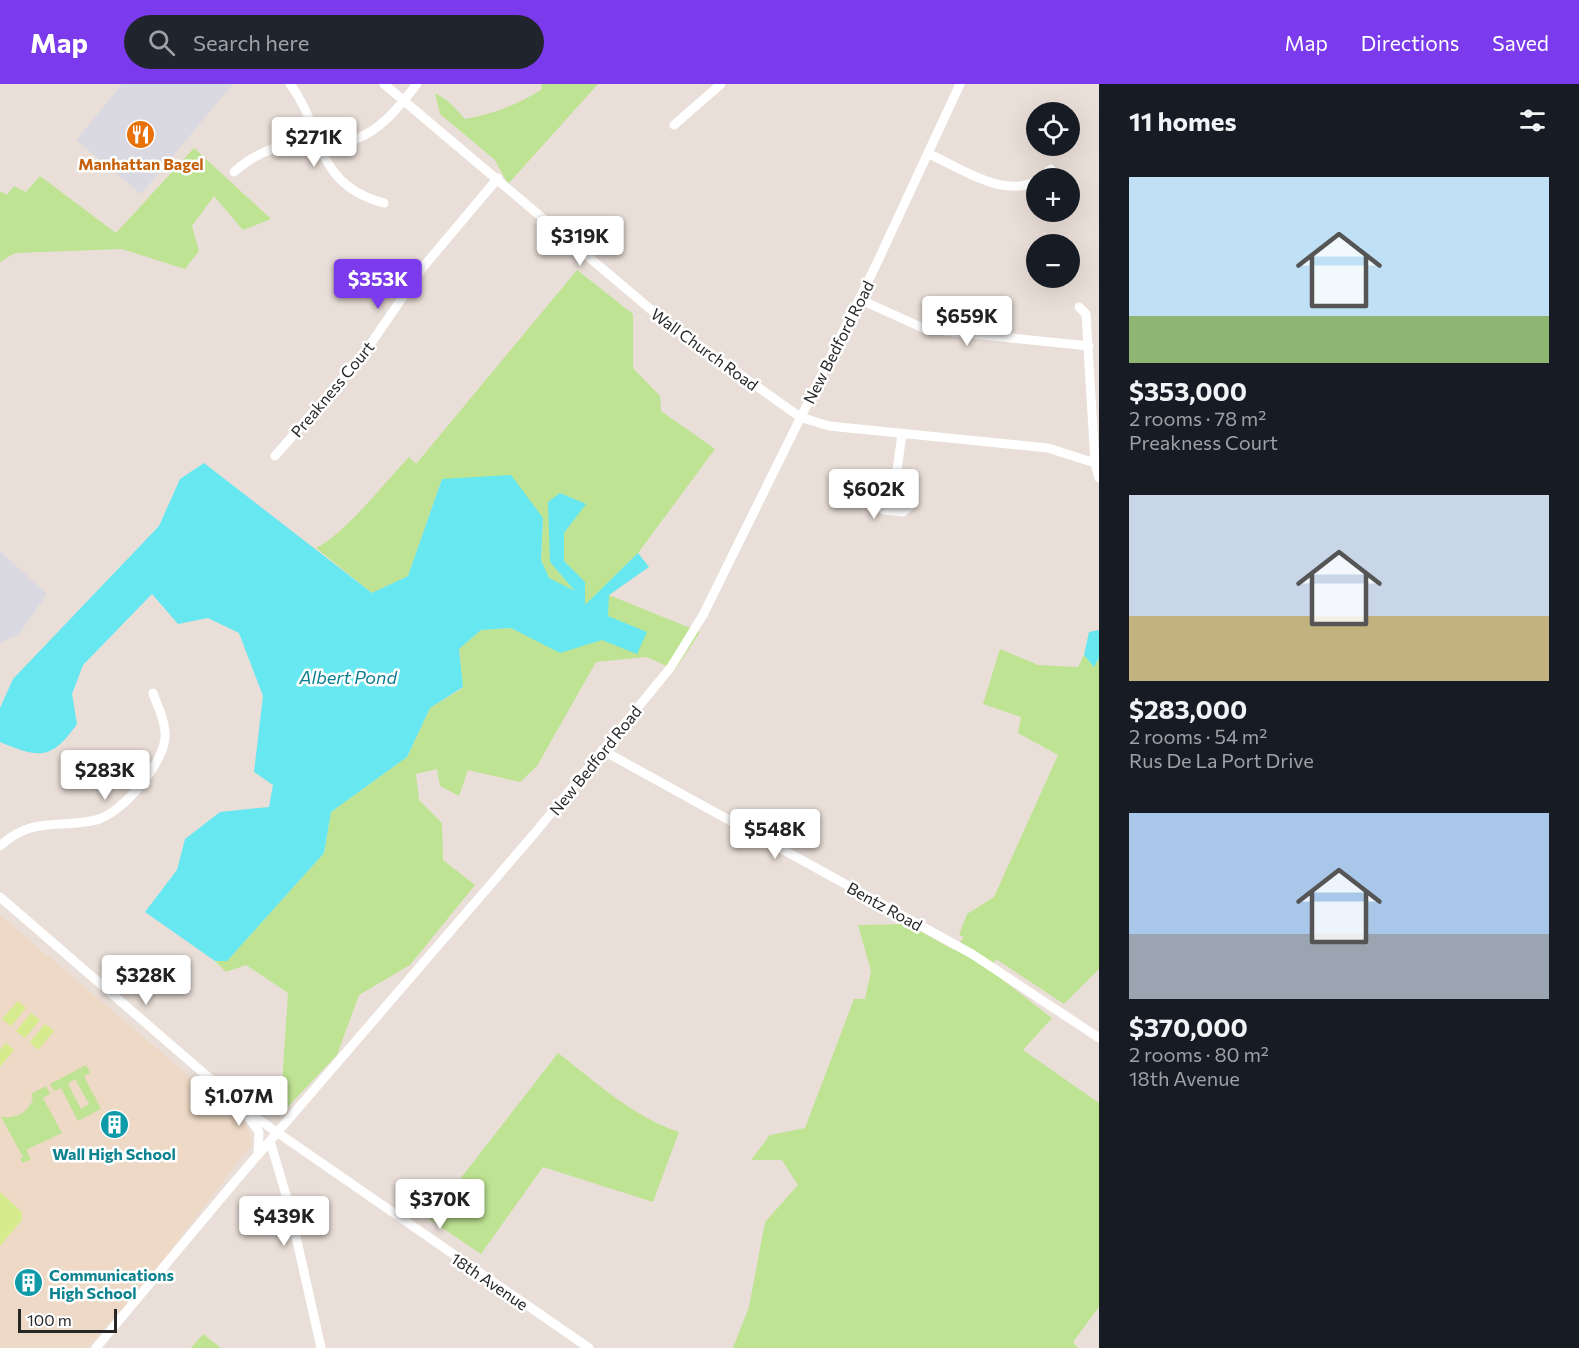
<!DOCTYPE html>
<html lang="en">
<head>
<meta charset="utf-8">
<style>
  body { margin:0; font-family:Commissioner,sans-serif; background:#20242c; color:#f1f3f6; height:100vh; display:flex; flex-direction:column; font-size:22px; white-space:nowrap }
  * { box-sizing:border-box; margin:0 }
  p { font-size:20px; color:#9ea1a6 }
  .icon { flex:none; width:33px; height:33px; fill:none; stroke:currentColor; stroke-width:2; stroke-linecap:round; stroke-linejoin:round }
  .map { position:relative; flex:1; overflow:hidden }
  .sheet { display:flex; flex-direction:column; background:#171b24; width:480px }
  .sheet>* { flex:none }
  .fabs { position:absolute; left:1026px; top:18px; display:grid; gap:12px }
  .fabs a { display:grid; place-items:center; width:54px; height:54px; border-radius:50%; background:#171b24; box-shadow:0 6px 24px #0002; font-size:30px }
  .scale { position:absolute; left:18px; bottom:15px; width:99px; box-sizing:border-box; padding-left:6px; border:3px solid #272727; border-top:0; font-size:16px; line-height:21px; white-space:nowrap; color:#272727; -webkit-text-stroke:4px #fff; paint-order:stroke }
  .price { position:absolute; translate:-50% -51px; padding:0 14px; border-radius:6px; background:#fff; color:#222; font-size:20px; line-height:39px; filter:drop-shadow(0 2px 3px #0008) }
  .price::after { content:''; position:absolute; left:50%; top:36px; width:18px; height:14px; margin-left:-9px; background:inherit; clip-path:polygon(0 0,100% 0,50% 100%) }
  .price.active { background:#7c3aed; color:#fff }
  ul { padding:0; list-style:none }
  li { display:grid; align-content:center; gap:12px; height:318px; padding:0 30px }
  li span { display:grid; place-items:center; height:186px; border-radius:0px; color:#555 }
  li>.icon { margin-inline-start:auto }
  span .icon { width:108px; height:108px; fill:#fffc; stroke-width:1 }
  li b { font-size:26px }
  h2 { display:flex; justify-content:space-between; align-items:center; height:72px; padding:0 30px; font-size:26px }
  header { display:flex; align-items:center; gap:36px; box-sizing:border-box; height:84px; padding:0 30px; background:#7c3aed; color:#fff }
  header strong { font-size:28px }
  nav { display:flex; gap:33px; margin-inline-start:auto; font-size:21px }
  .search { width:420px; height:54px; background:#20242c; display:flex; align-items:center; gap:15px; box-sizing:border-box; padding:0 21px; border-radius:33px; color:#9ea1a6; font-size:22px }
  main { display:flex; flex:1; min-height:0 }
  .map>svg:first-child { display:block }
  .industrial { fill:#dad9e2 }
  .education { fill:#edd9c6 }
  .green { fill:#bee392; fill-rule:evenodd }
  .pitch { fill:#d6eb8d }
  .water { fill:#67e7f0 }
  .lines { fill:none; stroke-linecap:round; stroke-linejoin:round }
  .minor { stroke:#fff; stroke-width:9 }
  .labels { text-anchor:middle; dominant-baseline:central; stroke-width:5; stroke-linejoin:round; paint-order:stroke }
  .food-label { font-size:16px; font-weight:bold; fill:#c56008; stroke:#fff }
  .street-label { font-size:16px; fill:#272727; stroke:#fff }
  .culture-label { font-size:16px; font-weight:bold; fill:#0d838f; stroke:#fff }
  .water-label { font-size:18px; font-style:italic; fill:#0a7d91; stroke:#fff }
</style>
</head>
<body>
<header>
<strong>Map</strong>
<div class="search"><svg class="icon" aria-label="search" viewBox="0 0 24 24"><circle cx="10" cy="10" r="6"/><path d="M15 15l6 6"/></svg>Search here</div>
<nav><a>Map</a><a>Directions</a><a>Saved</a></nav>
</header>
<main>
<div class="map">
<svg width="1099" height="1264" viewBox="0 0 1099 1264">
  <rect width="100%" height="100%" fill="#eadfd8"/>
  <path class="industrial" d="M122 0H233L141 110 76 56Z
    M0 467 47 510 19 550 0 559Z"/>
  <path class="education" d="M0 831 249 1043 251 1061 150 1193 87 1264H0Z"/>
  <path class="green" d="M542 0H598L508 100 495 76 440 30 435 9 448 17 465 35C492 30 517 21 541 6Z
    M194 64 271 135 243 146 214 112 192 142 199 167 185 185 122 165 15 169 0 178V107L7 111 14 102 26 108 40 92 116 149Z
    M577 186 633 230V284L660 312 661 327 715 365 638 469 585 522V498L564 477V449L585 420 560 409 550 478 577 508 549 495 541 476 543 434 442 395 408 492 372 509 316 464C345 450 385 398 409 373L416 380Z
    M609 511 700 548 675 586 647 573 596 578 537 682 520 698 468 686 459 712 440 702 437 685 416 690 419 716 442 739 443 776 475 801 410 881 359 911 337 971 280 1031 288 909 246 881 226 888 215 877H227L324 769 331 728 407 673 430 624 463 604 459 565 481 546 511 544 560 568 602 556Z
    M1000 565 1038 581 1078 583 1084 571 1094 583 1099 574V885L1064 920 996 875 990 886 1052 934 1023 966 1099 1019V1223L1073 1258 1078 1264H733L749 1223 765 1138 798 1101 782 1076H751L770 1051 805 1044 854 915H865L871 887 858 841 907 840 954 866 964 853 959 851 967 830 994 813 1058 671 1018 649 1021 633 983 620Z
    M558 969C596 998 633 1033 679 1048L653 1118 543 1083 481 1170 429 1135Z
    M86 981 90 989 84 992 101 1025 78 1037 61 1004 54 1007 50 1000ZM75 995 89 1020 81 1025 68 1000Z
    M46 1002 50 1010 43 1014 62 1049 26 1066 31 1075 23 1079 20 1075 23 1073 1 1033C17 1034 27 1030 33 1015L31 1010Z
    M203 1250 221 1264H191Z"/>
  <path class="pitch" d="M18 917 26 924 11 942 2 935Z
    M31 929 40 936 25 954 16 947Z
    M45 940 54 947 38 966 30 958Z
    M6 959 14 966 0 983V966Z
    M0 1108 22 1128V1136L0 1162Z"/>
  <path class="water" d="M204 379 372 509 408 492 442 395 511 391 543 434 541 476 549 494 575 507 550 478 548 418 560 409 586 420 564 449V477L585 498V521L638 469 649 483 609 511 608 532 647 548 637 570 602 556 560 569 511 544 481 546 459 565 463 603 430 624 407 673 331 728 324 769 227 877H215L145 828 177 786 185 755 220 728 269 723 273 701 254 688 263 612 239 549 208 534 178 540 152 510 83 581 72 610 77 640C51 677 39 674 0 658V624L13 595 159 442 180 395Z
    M1099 546V574L1094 583 1084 571 1089 548Z"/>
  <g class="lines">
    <path class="minor" d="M290 0C325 46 312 100 384 119
      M384 0 662 235 800 333 829 342 1048 364 1095 379
      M674 41 721 0
      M929 70C959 83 1003 115 1036 97
      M234 88C253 71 274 61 300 59 319 58 337 61 356 55 383 45 400 21 417 0
      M1040 94 1051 85
      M859 215 925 245 1089 262
      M1079 223 1086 230 1095 379 1099 394
      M275 372 363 271 424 182 498 94
      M895 401 909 415 910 422 903 428 884 426 877 419 880 411Z
      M895 401 902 350
      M602 666 972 870 1099 954
      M0 762C33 732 57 745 96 736 122 730 163 680 165 654 166 638 158 624 153 609
      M0 813 252 1031 589 1264
      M249 1034 259 1048 258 1071
      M270 1057 289 1121 321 1264
      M96 1264 232 1101 534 750 671 583 703 531 876 181 960 0"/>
  </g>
  <defs>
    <symbol id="restaurant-disc" viewBox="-11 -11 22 22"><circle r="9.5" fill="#e8710a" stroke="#fff"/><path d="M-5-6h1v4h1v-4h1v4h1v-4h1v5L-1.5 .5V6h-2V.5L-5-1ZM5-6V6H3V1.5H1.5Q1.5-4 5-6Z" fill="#fff"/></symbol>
    <symbol id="building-disc" viewBox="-11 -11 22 22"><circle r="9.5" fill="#0f9aa8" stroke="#fff"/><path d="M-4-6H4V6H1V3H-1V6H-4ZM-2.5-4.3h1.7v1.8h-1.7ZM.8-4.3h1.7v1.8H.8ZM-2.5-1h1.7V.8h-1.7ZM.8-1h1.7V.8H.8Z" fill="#fff"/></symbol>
  </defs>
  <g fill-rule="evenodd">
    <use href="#restaurant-disc" x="124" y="34" width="33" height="33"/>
    <use href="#building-disc" x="98" y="1024" width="33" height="33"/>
    <use href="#building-disc" x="12" y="1182" width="33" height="33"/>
  </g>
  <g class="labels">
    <g class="food-label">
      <text x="141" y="79">Manhattan Bagel</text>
    </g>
    <g class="street-label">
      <text transform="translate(838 258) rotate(-63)">New Bedford Road</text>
      <text transform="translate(705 265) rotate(36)">Wall Church Road</text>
      <text transform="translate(332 305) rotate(-50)">Preakness Court</text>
      <text transform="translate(595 676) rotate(-51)">New Bedford Road</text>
      <text transform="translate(885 822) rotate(29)">Bentz Road</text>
      <text transform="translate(490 1197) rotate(34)">18th Avenue</text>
    </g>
    <g class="culture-label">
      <text x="114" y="1069">Wall High School</text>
      <text x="49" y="1190" text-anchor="start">Communications<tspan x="49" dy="18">High School</tspan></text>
    </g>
    <g class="water-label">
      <text x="348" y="593">Albert Pond</text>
    </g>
  </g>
</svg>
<div class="fabs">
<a><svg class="icon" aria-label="locate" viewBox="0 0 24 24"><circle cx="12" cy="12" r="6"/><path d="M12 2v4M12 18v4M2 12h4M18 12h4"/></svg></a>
<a>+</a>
<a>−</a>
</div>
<div class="scale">100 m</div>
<b class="price" style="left:314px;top:84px">$271K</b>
<b class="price" style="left:580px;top:183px">$319K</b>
<b class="price active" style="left:378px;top:226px">$353K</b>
<b class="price" style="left:967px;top:263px">$659K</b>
<b class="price" style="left:874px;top:436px">$602K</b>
<b class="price" style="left:105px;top:717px">$283K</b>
<b class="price" style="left:775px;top:776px">$548K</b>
<b class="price" style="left:146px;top:922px">$328K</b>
<b class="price" style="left:239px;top:1043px">$1.07M</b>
<b class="price" style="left:440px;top:1146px">$370K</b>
<b class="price" style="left:284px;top:1163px">$439K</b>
</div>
<section class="sheet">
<h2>11 homes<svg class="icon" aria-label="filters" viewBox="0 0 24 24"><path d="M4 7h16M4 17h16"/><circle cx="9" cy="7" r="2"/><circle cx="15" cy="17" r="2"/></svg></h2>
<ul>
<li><span style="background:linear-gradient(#bfe0f5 75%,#8fb573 0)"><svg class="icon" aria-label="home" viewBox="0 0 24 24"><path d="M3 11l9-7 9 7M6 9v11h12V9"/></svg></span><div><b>$353,000</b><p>2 rooms · 78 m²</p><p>Preakness Court</p></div></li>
<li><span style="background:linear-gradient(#c9d6e8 65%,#c2b280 0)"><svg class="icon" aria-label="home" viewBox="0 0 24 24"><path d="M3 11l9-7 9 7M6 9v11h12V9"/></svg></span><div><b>$283,000</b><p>2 rooms · 54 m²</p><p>Rus De La Port Drive</p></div></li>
<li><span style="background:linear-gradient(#a9c7e8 65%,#9aa5b1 0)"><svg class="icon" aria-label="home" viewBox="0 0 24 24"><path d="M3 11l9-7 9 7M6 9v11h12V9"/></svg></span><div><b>$370,000</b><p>2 rooms · 80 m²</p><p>18th Avenue</p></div></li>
</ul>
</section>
</main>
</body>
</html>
